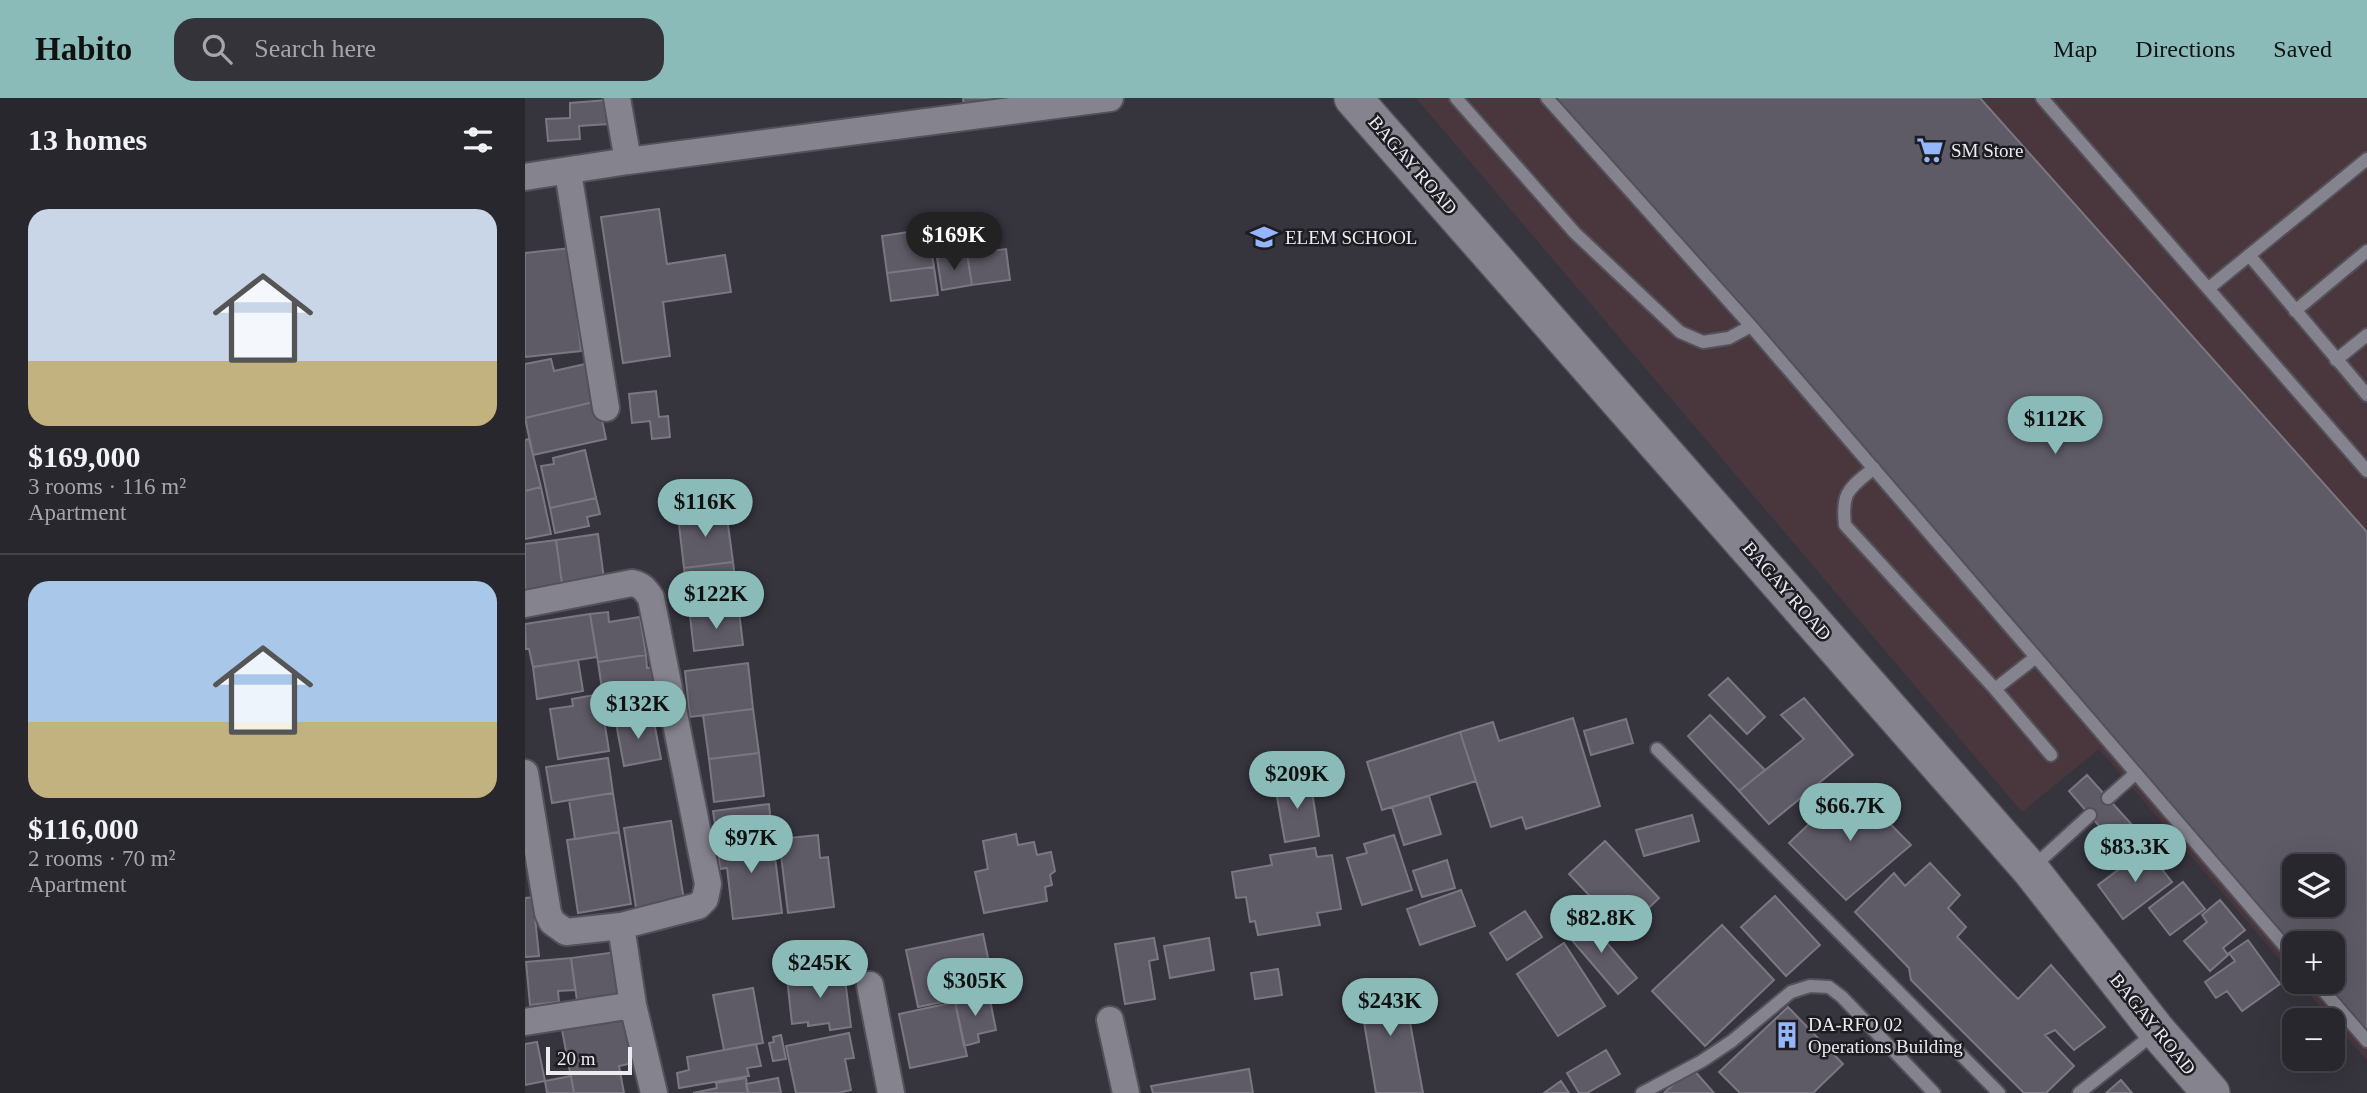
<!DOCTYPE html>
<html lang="en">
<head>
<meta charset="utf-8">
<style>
  body { margin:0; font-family:Georgia,serif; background:#34333a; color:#f1f3f6; height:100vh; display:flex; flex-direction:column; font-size:26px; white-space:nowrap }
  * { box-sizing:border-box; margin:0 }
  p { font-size:23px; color:#a5a5aa }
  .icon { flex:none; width:38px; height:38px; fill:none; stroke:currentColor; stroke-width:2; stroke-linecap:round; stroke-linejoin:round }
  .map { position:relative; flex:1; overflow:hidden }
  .side { display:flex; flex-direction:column; background:#28272e; width:525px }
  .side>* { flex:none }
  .buttons { position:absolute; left:1757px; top:756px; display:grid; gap:14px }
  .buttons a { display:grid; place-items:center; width:63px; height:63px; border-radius:14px; background:#28272e; box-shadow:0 7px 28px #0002,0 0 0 2px #44444a; font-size:35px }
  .scale { position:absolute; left:21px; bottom:18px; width:86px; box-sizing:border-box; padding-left:7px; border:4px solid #ecebf1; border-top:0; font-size:19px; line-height:24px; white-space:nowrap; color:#ecebf1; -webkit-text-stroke:5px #1d1c20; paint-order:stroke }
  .price { position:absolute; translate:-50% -60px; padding:0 16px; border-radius:24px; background:#8bbbb9; color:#111; font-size:23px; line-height:46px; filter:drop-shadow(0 2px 4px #0008) }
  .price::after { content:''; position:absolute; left:50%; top:42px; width:21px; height:16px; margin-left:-10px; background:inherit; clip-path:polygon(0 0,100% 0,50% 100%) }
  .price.selected { background:#222; color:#fff }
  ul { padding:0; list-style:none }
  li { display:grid; align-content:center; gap:14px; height:371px; padding:0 28px }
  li+li { border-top:2px solid #44444a }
  li span { display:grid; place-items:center; height:217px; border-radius:21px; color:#555 }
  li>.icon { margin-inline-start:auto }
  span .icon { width:126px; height:126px; fill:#fffc; stroke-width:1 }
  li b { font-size:30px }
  h2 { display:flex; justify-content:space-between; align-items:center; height:84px; padding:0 28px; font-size:30px }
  header { display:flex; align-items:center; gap:42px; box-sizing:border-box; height:98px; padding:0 35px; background:#8bbbb9; color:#111 }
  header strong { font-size:33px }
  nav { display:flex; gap:38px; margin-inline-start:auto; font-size:24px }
  .search { width:490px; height:63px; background:#34333a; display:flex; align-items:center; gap:18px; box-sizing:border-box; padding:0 24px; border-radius:21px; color:#a5a5aa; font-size:26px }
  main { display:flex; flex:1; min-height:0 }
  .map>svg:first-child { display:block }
  .commercial { fill:#4a373d; fill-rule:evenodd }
  .building { fill:#5e5b66; stroke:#7a7782; stroke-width:2; fill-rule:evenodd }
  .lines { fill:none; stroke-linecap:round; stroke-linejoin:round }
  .lane-casing { stroke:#535159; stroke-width:16 }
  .street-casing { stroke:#535159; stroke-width:30 }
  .secondary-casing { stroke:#535159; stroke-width:40 }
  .lane { stroke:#85838e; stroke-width:12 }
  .street { stroke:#85838e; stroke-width:26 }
  .secondary { stroke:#85838e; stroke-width:37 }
  .labels { text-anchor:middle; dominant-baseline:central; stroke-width:5; stroke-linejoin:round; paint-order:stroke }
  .poi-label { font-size:19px; fill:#ecebf1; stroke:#1d1c20; text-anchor:start }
  .street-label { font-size:19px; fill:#ecebf1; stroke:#1d1c20 }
</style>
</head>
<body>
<header>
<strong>Habito</strong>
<div class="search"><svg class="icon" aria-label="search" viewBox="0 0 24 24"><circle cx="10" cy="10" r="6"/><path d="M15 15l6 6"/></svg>Search here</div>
<nav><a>Map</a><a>Directions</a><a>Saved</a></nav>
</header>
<main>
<section class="side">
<h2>13 homes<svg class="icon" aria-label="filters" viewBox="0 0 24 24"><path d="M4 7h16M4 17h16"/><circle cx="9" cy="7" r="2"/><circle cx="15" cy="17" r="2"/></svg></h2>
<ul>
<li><span style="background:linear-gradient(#c9d6e8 70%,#c2b280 0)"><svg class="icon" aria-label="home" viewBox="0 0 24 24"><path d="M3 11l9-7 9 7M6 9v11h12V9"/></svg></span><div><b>$169,000</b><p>3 rooms · 116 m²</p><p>Apartment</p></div></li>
<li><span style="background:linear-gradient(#a9c7e8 65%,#c2b280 0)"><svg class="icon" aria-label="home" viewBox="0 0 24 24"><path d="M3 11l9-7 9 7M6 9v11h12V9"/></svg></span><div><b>$116,000</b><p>2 rooms · 70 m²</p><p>Apartment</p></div></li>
</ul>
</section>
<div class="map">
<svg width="1842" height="995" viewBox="0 0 1842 995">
  <rect width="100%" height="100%" fill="#36343d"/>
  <path class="commercial" d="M891 0H1842V962L1774 884H1808V845H1769V878L1574 651 1497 714ZM1769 768H1808V807H1769Z"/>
  <path class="building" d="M438 0H539L439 9Z
    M1029 0H1455L1842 434V936L1797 884H1808V845H1769V852ZM1769 768H1808V807H1769Z
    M82 2 84 26 54 28 55 41 23 43 21 21 45 20V5Z
    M134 111 142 166 200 157 206 194 138 204 145 258 98 265 76 119Z
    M403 131 409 169 362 175 357 138Z
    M45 150 56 253 0 259V155Z
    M481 151 485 182 447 187 442 156Z
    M442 156 447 187 417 192 412 160Z
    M409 169 413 197 366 203 362 175Z
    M26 261 29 273 60 266 63 282 69 281 73 303 0 320V266Z
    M131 293 134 319 143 318 145 339 127 341 125 323 107 325 104 296Z
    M73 303 81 341 8 357 0 320Z
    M4 341 16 389 0 393V342Z
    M60 352 71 400 25 410 16 368 29 366 28 360Z
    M16 389 26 436 0 441V393Z
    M71 400 75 416 62 419 64 428 30 435 25 410Z
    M201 412 208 464 159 470 153 418Z
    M73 436 79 481 37 486 31 442Z
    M31 442 37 486 0 492V446Z
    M208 464 214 513 165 518 159 470Z
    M214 513 218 547 169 553 165 518Z
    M83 514 84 524 115 519 121 557 73 564 65 516Z
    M65 516 72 559 8 569 4 551H1L0 526Z
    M121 557 122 570 134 568 139 601 80 611 73 564Z
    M53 562 58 593 12 601 8 569Z
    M223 565 228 611 165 619 160 573Z
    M1203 580 1240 619 1222 636 1184 597Z
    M75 596 84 653 33 661 25 611 48 608 47 601Z
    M1279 600 1328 657 1244 726 1214 693 1279 641 1256 617Z
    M228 611 234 655 184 661 178 617Z
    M1185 617 1240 672 1214 693 1163 638Z
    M128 619 136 661 99 668 91 625Z
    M1048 620 1075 708 1001 731 997 719 966 729 935 634 968 624 974 643Z
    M1101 621 1108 645 1066 657 1059 633Z
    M935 634 951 683 857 712 842 664Z
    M234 655 239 698 189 704 184 661Z
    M83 660 88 695 27 705 21 669Z
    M1562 677 1608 728 1588 744 1544 693Z
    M785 681 794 738 760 744 750 688Z
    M1326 686 1386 747 1321 802 1264 745Z
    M88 695 94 734 50 741 44 702Z
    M904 698 916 736 879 747 867 709Z
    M244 706 247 735 192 741 188 713Z
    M1167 717 1174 743 1119 758 1111 732Z
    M146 723 159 802 111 810 99 730Z
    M94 734 106 806 53 815 42 742Z
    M247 735 257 815 208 821 202 770 195 771 192 741Z
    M491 736 493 747 509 744 512 757 526 754 530 773 525 777 527 787 520 789 522 803 459 815 450 774 463 771 458 743Z
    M293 737 295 760 303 759 309 809 263 815 254 741Z
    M869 737 887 792 837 807 822 760 842 755 839 746Z
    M1080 743 1134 800 1099 834 1044 776Z
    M790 750 792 759 807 757 816 811 792 815 795 827 733 837 730 823 725 824 721 799 711 800 707 774 747 767 745 757Z
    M1621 751 1647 784 1598 821 1573 787Z
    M922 762 930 790 897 799 888 773Z
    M1405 765 1435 797 1423 810 1441 829 1432 839 1493 901 1526 867 1580 929 1549 952 1530 932 1520 937 1549 968 1521 995H1499L1386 882 1384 870 1330 814 1369 775 1380 788Z
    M1658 784 1680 811 1645 837 1624 810Z
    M936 792 950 828 895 847 882 811Z
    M1250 798 1295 847 1261 878 1216 829Z
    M8 799 14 858 0 859V800Z
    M1695 802 1720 832 1698 850 1703 857 1685 873 1659 843 1682 824 1677 817Z
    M1000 813 1017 839 982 862 965 835Z
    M1059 818 1112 880 1093 896 1040 834Z
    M1197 827 1249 882 1180 948 1127 893Z
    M458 836 470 893 393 909 381 852Z
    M629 840 633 861 624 863 630 901 600 906 590 846Z
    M684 840 689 872 645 880 639 848Z
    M1723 842 1755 886 1717 913 1702 893 1691 900 1680 884 1710 863 1704 855Z
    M1039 845 1080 908 1033 938 992 876Z
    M91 854 97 897 52 903 46 860Z
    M46 860 50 892 33 893 34 904 5 907 1 864Z
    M753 871 757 897 730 901 726 875Z
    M319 873 326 929 305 932 304 925 283 928V924L267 926 262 880Z
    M877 881 898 995H851L833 889Z
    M228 890 238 945 199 952 188 897Z
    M464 897 471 932 453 936 454 944 439 948 430 904Z
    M430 904 442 958 385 970 374 916Z
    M1263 909 1318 966 1288 995H1215L1194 974Z
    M104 919 113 964 94 968 99 995H49L37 932Z
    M324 935 329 960 320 961 326 992 313 995H271L261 948Z
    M256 937 261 961 248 963 244 945 249 944 248 939Z
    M12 944 20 983 0 987V946Z
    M231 946 236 968 222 970 224 978 154 990 152 975 164 972 162 959Z
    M1081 952 1095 976 1062 995H1054L1042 975Z
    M1167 970 1189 995H1139Z
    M724 971 728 995H628L626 988Z
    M46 978 49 995H22L20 983Z
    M221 980 223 995H168L192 990 191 985Z
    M253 980 256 995H223L221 986Z
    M1596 982 1607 995H1581Z
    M1036 983 1044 995H1019Z"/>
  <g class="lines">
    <defs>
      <path id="lane" d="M931 0 1050 135 1155 234 1178 244 1204 240 1226 228
        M1022 0 1226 228 1769 859
        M1517 0 1842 373
        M1724 157 1842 297
        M1684 190 1842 61
        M1770 213 1842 153
        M1811 262 1842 237
        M1349 370C1325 390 1316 393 1320 427L1470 591 1526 657
        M1470 591 1511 559
        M1132 651 1474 995
        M1583 700 1611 675
        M1508 769 1565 717
        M1791 884 1842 943
        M1117 995 1177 963 1207 943 1266 894 1285 888 1304 889 1317 899 1409 995
        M1554 995 1631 934"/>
      <path id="street" d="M92 0 103 63
        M43 74 81 310
        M0 79 103 63 585 0
        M0 506 107 485C117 487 120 491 126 500L183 786 180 801 173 808 96 828 41 834 27 824 23 815 0 675
        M96 828 108 907 129 995
        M345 887 366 995
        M585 922 601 995
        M0 924 108 907"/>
      <path id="secondary" d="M828 0 1505 771 1632 933 1686 995"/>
    </defs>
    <use href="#lane" class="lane-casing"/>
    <use href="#street" class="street-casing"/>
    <use href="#secondary" class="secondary-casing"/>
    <use href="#lane" class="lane"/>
    <use href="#street" class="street"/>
    <use href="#secondary" class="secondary"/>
  </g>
  <defs>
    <symbol id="supermarket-bare" viewBox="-9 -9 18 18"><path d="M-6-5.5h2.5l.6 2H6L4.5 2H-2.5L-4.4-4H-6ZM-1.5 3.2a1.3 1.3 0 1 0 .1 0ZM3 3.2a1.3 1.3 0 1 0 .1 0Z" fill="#95b6fd" stroke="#1d1c20" stroke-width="2.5" paint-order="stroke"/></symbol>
    <symbol id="school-bare" viewBox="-9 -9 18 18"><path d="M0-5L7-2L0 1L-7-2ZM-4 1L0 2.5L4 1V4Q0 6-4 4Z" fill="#95b6fd" stroke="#1d1c20" stroke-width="2.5" paint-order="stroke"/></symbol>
    <symbol id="building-bare" viewBox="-9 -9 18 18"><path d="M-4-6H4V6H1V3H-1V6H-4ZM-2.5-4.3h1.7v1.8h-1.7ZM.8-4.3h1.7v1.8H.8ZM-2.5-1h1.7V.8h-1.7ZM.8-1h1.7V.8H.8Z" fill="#95b6fd" stroke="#1d1c20" stroke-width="2.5" paint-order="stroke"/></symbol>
  </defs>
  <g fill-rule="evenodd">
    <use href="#supermarket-bare" x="1386" y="33" width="38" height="38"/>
    <use href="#school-bare" x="720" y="120" width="38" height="38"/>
    <use href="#building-bare" x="1243" y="918" width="38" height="38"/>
  </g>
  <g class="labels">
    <g class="poi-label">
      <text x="1426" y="52">SM Store</text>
      <text x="760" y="139">ELEM SCHOOL</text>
      <text x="1283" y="926">DA-RFO 02<tspan x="1283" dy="22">Operations Building</tspan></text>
    </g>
    <g class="street-label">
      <text transform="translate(888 67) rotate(49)">BAGAY ROAD</text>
      <text transform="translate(1262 493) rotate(49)">BAGAY ROAD</text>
      <text transform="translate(1628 926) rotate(51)">BAGAY ROAD</text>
    </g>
  </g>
</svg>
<div class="buttons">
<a><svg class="icon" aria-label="layers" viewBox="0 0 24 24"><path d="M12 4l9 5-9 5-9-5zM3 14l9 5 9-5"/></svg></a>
<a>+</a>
<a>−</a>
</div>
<div class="scale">20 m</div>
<b class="price selected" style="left:429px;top:174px">$169K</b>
<b class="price" style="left:1530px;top:358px">$112K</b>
<b class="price" style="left:180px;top:441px">$116K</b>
<b class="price" style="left:191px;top:533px">$122K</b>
<b class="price" style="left:113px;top:643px">$132K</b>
<b class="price" style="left:772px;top:713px">$209K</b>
<b class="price" style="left:1325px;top:745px">$66.7K</b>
<b class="price" style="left:226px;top:777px">$97K</b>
<b class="price" style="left:1610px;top:786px">$83.3K</b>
<b class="price" style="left:1076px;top:857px">$82.8K</b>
<b class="price" style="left:295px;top:902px">$245K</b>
<b class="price" style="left:450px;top:920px">$305K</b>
<b class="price" style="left:865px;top:940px">$243K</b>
</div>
</main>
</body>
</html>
